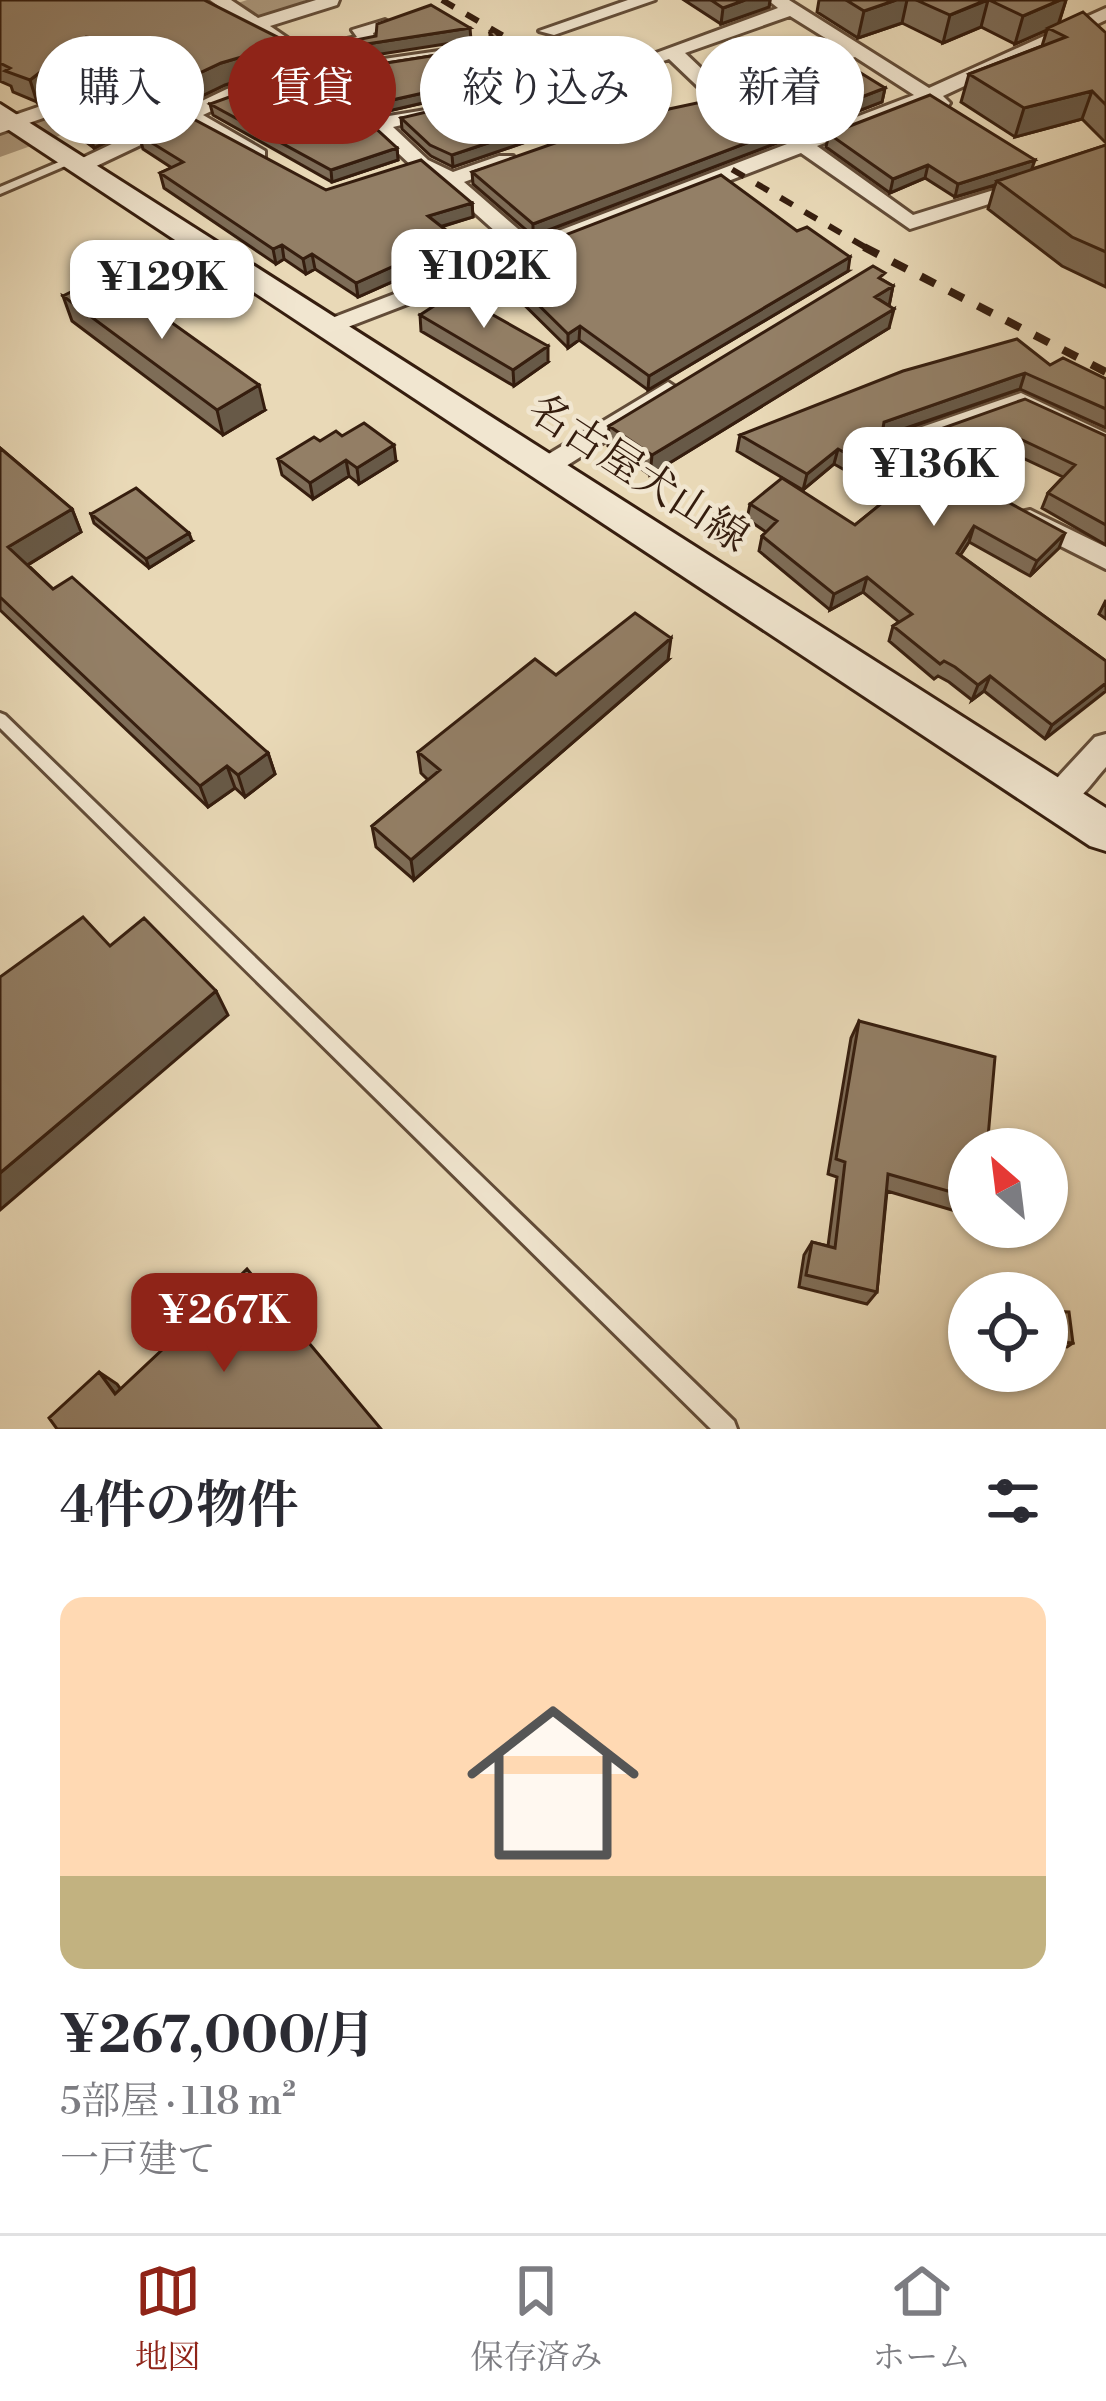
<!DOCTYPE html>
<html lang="ja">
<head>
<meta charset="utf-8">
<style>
  body { margin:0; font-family:"Libre Bodoni","Noto Serif JP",serif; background:#f7f7f7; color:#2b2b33; height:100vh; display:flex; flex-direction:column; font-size:45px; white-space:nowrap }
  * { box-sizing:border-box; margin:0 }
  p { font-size:39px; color:#7c7c81 }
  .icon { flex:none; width:66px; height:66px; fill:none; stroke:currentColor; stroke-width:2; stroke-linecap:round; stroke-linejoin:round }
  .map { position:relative; height:1429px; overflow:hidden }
  .details { display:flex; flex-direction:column; background:#fff; flex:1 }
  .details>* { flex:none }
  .hud { position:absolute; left:36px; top:36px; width:1035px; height:108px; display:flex; gap:24px }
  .needle { width:78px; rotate:332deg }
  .tools { position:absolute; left:948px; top:1128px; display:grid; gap:24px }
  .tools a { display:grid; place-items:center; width:120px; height:120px; border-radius:50%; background:#fff; box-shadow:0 3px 9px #0004; font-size:60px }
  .price { position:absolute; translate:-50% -102px; padding:0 27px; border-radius:24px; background:#fff; color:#222; font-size:39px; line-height:78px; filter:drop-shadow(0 3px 6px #0008) }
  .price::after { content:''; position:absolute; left:50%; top:72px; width:36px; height:27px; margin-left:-18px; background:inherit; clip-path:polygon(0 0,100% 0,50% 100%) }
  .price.current { background:#8f2418; color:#fff }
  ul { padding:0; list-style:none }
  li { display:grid; align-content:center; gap:24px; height:636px; padding:0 60px }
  li span { display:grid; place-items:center; height:372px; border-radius:24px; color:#555 }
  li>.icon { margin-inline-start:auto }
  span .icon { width:216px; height:216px; fill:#fffc; stroke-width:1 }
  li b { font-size:51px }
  h2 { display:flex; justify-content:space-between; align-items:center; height:144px; padding:0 60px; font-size:51px }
  .chip { padding:0 42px; border-radius:54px; background:#fff; box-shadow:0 3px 9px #0004; font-size:42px; line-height:108px }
  .chip.current { background:#8f2418; color:#fff }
  .tabs { display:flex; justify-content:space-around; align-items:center; height:168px; border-top:3px solid #e1e1e2; background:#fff; font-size:33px; color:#7c7c81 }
  .tabs a { display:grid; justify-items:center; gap:6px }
  .tabs .current { color:#8f2418 }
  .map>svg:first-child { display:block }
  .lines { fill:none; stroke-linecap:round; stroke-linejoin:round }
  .river { fill:#ac997e; fill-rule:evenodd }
  .lane-casing { stroke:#624c38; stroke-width:6 }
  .street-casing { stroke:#624c38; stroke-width:6 }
  .secondary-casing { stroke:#351d0e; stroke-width:6 }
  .lane { fill:#f1e6d0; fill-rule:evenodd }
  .street { fill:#f1e6d0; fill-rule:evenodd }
  .secondary { fill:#f1e6d0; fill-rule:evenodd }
  .rail-far1 { stroke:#351d0e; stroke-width:6; stroke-dasharray:14 14; stroke-linecap:butt }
  .rail { stroke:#351d0e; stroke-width:8; stroke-dasharray:16 16; stroke-linecap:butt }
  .wall { fill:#7e6d58; stroke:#351d0e; stroke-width:3 }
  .shaded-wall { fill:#675947; stroke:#351d0e; stroke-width:3 }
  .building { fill:#937f66; stroke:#351d0e; stroke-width:3 }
  .labels { text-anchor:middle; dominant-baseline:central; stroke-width:9; stroke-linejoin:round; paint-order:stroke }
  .street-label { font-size:42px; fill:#351d0e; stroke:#f1e6d0 }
</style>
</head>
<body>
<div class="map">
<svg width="1106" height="1429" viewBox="0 0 1106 1429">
  <rect width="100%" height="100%" fill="#e9d9b7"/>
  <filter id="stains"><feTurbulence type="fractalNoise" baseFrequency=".00167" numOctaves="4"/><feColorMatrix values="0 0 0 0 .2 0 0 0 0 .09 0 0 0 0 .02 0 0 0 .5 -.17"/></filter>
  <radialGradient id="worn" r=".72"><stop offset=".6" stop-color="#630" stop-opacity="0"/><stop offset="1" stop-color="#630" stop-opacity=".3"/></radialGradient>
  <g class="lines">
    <path class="river" d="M247 0H305L300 8 208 38 153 72 84 127 0 157V129L54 109 125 54 180 22Z"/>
    <defs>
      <path id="lane" d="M73 156 77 157V161L0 194V187Z
        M0 713 5 715 734 1421 737 1429H711L0 728Z"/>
      <path id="street" d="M210 0H231L258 18 316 0H339L337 5 270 26 302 48 357 37 352 30 385 20 394 25 373 33 376 44 314 56 328 67 488 44 491 48 482 53 339 76 383 117 444 107V115L393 127 428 160 453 172 499 156H513V164L464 182 532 241 787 144 713 101 669 59 608 80 599 74 778 8 768 0H789L929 88 1106 8V20L943 96 950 103 947 107 927 103 817 146 913 215 1029 179 1039 185 1036 189 910 229 801 153 327 335 319 333V323L514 248 429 172 414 168 314 74 241 97 203 115 265 151V159H251L187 123 88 170H74V162L227 89 304 66ZM790 16 843 49 744 83V91H758L855 57 914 95 804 137 727 93 685 53Z
        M628 0H655L554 35 539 31Z
        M92 67 99 69V77L52 115 0 133V120L38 107Z
        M544 80 616 121 619 125 575 143 565 137 593 124 541 92 502 102 492 96Z
        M668 382 680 390 677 396 555 473H537L533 467 537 461Z
        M1021 393 1106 433V451L1020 410 893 455 880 446 884 440Z
        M1030 510 1106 547V569L1021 526 1017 519 1021 512Z
        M1106 734V767C1090 784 1071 818 1045 809L1040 800 1045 791 1095 737Z"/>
      <path id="secondary" d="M0 104 1106 808V851L1090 846 0 124Z"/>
    </defs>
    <use href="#lane" class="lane-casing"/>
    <use href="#street" class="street-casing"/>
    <use href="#secondary" class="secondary-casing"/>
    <use href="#lane" class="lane"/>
    <use href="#street" class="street"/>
    <use href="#secondary" class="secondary"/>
    <path class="rail-far1" d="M442 0 870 250"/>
    <path class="rail" d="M864 247 1106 372"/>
  </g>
  <path class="wall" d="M0 0 293 64 225 85 94 148 70 130 56 90 95 59 92 58 37 102 13 92 11 86 0 81Z
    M684 0H770L769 7 721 24Z
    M819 0H1066L1059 23 1106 33V143L1082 119 1015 137 961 102 969 74 1042 46 1047 30 1015 44 981 27 943 43 902 23 858 38 817 12Z
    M490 33 530 69 531 78 384 112 349 79 348 69 482 48 490 43Z
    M797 78 885 88 882 102 804 132 748 100 750 86Z
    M210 104 397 148 398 160 332 182 213 115Z
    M581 112V123L453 167 431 156 402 129 401 118Z
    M625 126 778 131 777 143 533 236 473 184 472 172Z
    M829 134 1032 169 1106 145V287L1062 266 988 209 995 185 955 197 925 178 890 193 826 147Z
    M139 135 326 190 472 203 473 217 441 227 457 253 358 297 315 269 306 274 284 259 276 264 164 188 160 173 172 168 143 149Z
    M495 262 848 271 648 390 579 340 568 348 495 276Z
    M883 280 893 286 889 306V328L650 475 608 446 609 426Z
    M63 296 265 410 223 435 72 321Z
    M420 315 548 362 514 386 421 331Z
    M1050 365 1106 379V428L1020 389 885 436 1059 548 1030 576 969 542 960 555 1106 661 1045 739 984 691 972 700 949 682 938 676 934 679 889 641 893 626 899 622 863 592 830 610 759 551 762 536 766 532 747 519 750 504 855 525 891 496 834 464 803 490 737 451 740 435Z
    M932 432 1106 436V545L1042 508 1048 493 1063 477 1012 453 985 478 927 448Z
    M342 436 396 461 359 484 349 476 313 499 282 475 278 459 320 441Z
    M0 448 72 509 81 532 28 565 53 589 268 753 275 774 245 797 235 788 208 807 0 610Z
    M91 514 192 541 149 568 94 523Z
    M1106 600V619L1099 614Z
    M668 660 414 880 376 847 372 826 428 780 421 773 418 752 556 675Z
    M859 1021 969 1149V1215L887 1191 877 1292 867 1304 799 1287 804 1255 812 1242 828 1246 837 1177 828 1174 851 1038Z
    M1047 1311 1073 1343 1067 1347 1047 1345Z"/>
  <path class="shaded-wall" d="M745 0H770L769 7 721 24 723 8Z
    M896 0H907L902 23 858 38 864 11Z
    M988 0 981 27 943 43 950 15Z
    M1060 0H1066L1058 25 1015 44 1023 16Z
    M470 28 471 40 330 62 328 50Z
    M86 37 92 58 37 102 30 80Z
    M289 43 293 64 225 85 94 148 87 126 221 63Z
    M530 69 531 78 384 112 383 102Z
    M885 88 882 102 804 132 807 118Z
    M1092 91 1082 119 1015 137 1024 108Z
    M581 112V123L453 167 452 155Z
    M778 131 777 143 533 236V224Z
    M397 148 398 160 332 182 331 170Z
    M1035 160 1030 174 997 181 995 185 955 197 958 184Z
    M928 165 925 178 890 193 893 179Z
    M472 203 473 217 429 230 428 216Z
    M456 238 457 253 358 297 356 283Z
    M282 245 284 259 276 264 273 249Z
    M312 254 315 269 306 274 303 259Z
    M850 257 848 271 648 390 649 376Z
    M893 286 889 306 875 297Z
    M894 309 889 328 650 475 652 455Z
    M580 326 579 340 568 348V334Z
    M548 346V362L514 386 513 370Z
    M1025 373 1020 389 880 437 884 422Z
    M259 385 265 410 223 435 217 410Z
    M1018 438 1012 453 985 478 991 463Z
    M394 445 396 461 359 484 357 468Z
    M838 449 834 464 803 490 807 474Z
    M346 460 349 476 313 499 310 483Z
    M72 509 81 532 19 570 8 547Z
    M974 526 969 542 952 568 957 553Z
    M189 533 192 541 149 568 146 559Z
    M1065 533 1059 548 1030 576 1037 561Z
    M867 577 863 592 830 610 834 594Z
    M671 638 668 660 414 880 411 860Z
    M990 676 984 691 972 700 978 685Z
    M1106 683V691L1045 739 1052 725Z
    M268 753 275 774 245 797 238 775Z
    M227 766 235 788 208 807 200 786Z
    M216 991 228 1015 0 1210V1173Z
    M99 1372 117 1384 133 1406 115 1394Z"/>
  <path class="building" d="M0 0H204L289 43 221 63 87 126 63 109 82 99 56 90 108 48 106 40 86 37 30 80 5 71 10 68 0 63Z
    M711 0H745L723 8Z
    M846 0H896L864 11Z
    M916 0H986L950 15Z
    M989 0H1060L1023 16Z
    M431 5 470 28 328 50 331 45 376 36 377 24Z
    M1083 12 1106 33V105L1092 91 1024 108 969 74 1066 37 1048 28Z
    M494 31 530 69 383 102 348 69 482 48 495 40 490 33Z
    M843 62 885 88 807 118 750 86 789 72 797 78Z
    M310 68 397 148 331 170 210 104Z
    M540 85 581 112 452 155 430 145 401 118Z
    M930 95 1035 160 958 184 928 165 893 179 829 134Z
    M720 98 778 131 533 224 472 172 618 121 625 126 669 109Z
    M184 114 326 190 421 160 472 203 428 216 456 238 356 283 312 254 303 259 282 245 273 249 160 173 183 162 139 135Z
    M1106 145V252L1072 237 997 181Z
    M721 175 797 231 807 227 850 257 649 376 580 326 568 334 495 262Z
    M873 266 885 273 879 278 893 286 875 297 894 309 652 455 609 426Z
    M105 275 259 385 217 410 63 296Z
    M454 293 548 346 513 370 420 315Z
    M1017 339 1050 365 1063 358 1106 379V409L1025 373 884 422 882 434 1065 533 1037 561 974 526 957 553 1106 661V683L1052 725 990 676 978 685 955 667 944 661 940 664 893 626 912 614 867 577 834 594 762 536 777 521 750 504 782 478 855 525 904 485 838 449 807 474 740 435 903 371Z
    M1025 399 1106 436V525L1048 493 1075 465 1018 438 991 463 932 432Z
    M364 423 394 445 357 468 346 460 310 483 278 459 314 437 320 441 336 431 342 436Z
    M0 448 72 509 8 547 53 589 72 577 268 753 238 775 227 766 200 786 0 597Z
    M136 488 189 533 146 559 91 514Z
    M635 613 671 638 411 860 372 826 440 770 418 752 535 659 556 675Z
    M83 917 110 946 144 918 216 991 0 1173V977Z
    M859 1021 995 1057 987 1149H969V1197L888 1174 877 1292 806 1275 812 1242 835 1248 845 1162 836 1159Z
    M247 1269 381 1429H57L49 1418 99 1372 115 1394 182 1331 168 1314 204 1280 218 1297Z
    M1047 1311 1069 1312 1073 1343 1047 1341Z"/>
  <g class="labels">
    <g class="street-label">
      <text transform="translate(638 474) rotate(33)">名古屋犬山線</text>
    </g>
  </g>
  <rect width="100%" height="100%" filter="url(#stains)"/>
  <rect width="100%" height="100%" fill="url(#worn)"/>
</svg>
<div class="tools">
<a><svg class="needle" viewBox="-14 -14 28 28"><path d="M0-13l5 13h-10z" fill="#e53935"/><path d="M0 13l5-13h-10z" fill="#7c7c81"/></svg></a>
<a><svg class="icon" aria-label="locate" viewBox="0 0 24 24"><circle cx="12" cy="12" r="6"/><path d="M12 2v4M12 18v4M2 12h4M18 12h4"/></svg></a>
</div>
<b class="price" style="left:484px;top:331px">¥102K</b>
<b class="price" style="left:162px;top:342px">¥129K</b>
<b class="price" style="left:934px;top:529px">¥136K</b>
<b class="price current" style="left:224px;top:1375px">¥267K</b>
<div class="hud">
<a class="chip">購入</a>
<a class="chip current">賃貸</a>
<a class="chip">絞り込み</a>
<a class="chip">新着</a>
</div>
</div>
<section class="details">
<h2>4件の物件<svg class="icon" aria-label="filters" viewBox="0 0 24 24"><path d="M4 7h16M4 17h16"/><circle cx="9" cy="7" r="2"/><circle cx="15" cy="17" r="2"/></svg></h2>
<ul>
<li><span style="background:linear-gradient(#ffd9b3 75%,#c2b280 0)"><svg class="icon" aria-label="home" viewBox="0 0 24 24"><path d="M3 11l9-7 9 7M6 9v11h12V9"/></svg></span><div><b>¥267,000/月</b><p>5部屋 · 118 m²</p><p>一戸建て</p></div></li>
</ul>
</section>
<nav class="tabs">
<a class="current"><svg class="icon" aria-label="map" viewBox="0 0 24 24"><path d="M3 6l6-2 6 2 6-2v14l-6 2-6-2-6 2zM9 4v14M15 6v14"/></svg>地図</a>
<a><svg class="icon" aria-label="saved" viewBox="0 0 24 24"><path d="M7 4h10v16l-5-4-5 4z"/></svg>保存済み</a>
<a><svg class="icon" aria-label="home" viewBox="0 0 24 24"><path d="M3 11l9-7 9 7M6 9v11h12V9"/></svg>ホーム</a>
</nav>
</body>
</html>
